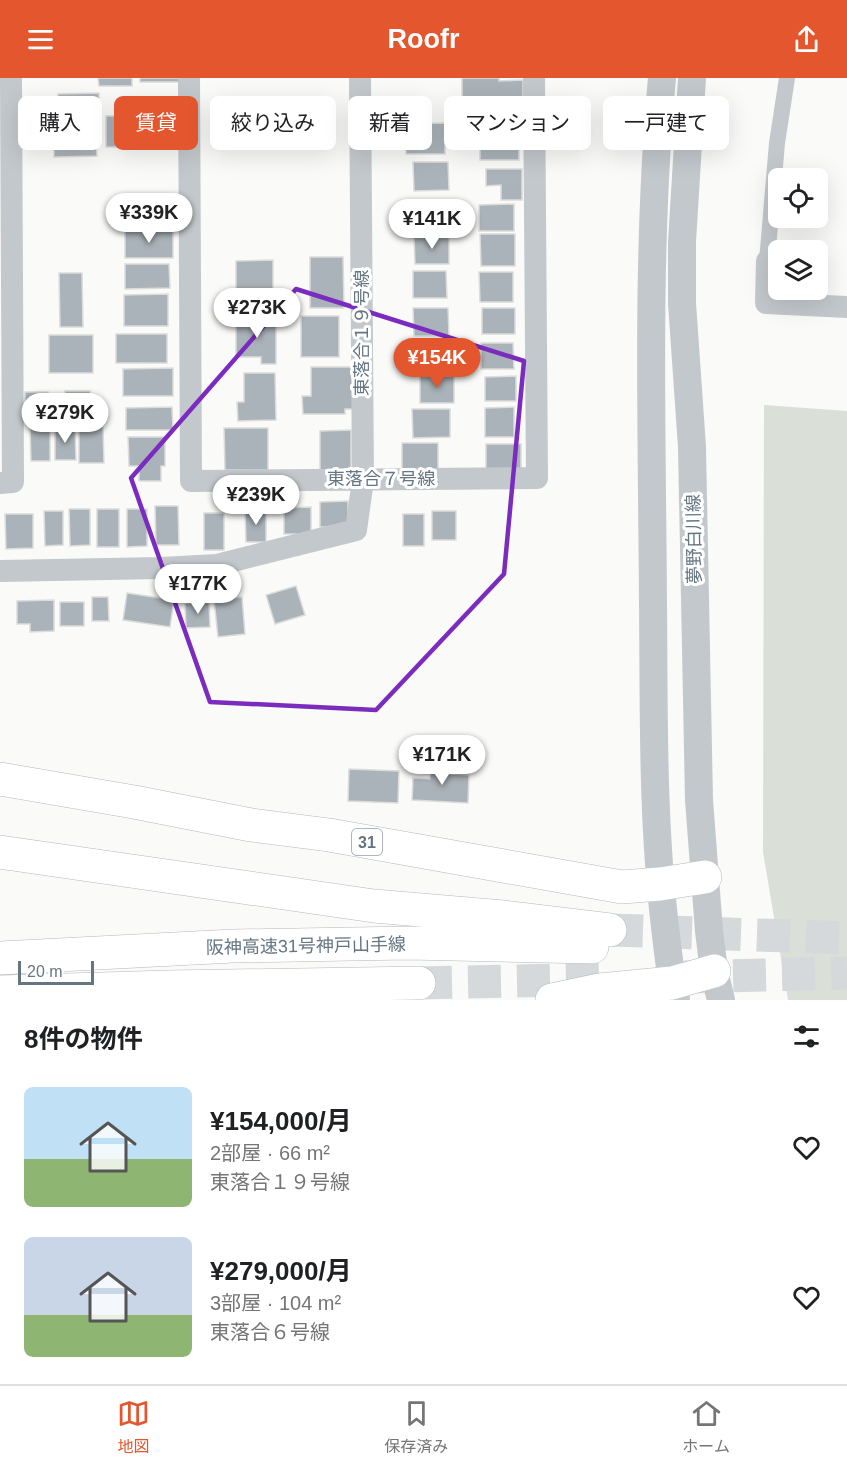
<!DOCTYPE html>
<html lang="ja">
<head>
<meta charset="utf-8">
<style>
  body { margin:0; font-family:Arial,"Noto Sans JP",sans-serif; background:#f6f6f6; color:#202124; height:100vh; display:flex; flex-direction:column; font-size:22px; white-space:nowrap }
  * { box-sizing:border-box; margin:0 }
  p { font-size:20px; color:#757577 }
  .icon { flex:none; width:33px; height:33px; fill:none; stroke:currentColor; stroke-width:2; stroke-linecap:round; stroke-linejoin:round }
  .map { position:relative; height:922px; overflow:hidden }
  .side { display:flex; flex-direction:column; background:#fff; flex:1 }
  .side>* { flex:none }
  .top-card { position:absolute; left:18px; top:18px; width:812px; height:54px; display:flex; gap:12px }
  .fabs { position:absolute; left:768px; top:90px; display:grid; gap:12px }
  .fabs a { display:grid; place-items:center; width:60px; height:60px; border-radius:9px; background:#fff; box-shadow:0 6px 24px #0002; font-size:30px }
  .scale { position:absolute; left:18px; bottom:15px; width:76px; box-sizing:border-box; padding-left:6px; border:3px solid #657683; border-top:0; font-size:16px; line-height:21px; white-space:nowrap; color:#657683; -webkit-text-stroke:4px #fff; paint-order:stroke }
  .price { position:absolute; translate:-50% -51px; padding:0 14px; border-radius:21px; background:#fff; color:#222; font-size:20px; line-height:39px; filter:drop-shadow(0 2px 3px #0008) }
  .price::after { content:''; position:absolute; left:50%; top:36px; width:18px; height:14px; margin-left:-9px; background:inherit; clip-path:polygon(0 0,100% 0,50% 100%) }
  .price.on { background:#e4572e; color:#fff }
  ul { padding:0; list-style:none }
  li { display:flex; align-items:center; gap:18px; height:150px; padding:0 24px }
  li span { display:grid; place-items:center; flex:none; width:168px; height:120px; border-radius:9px; color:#555 }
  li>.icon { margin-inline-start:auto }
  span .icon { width:72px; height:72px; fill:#fffc; stroke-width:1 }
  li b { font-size:26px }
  h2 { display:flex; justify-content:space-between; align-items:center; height:72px; padding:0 24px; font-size:26px }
  .chip { padding:0 21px; border-radius:9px; background:#fff; box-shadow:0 6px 24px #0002; font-size:21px; line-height:54px }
  .chip.on { background:#e4572e; color:#fff }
  header { display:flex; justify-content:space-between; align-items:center; height:78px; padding:0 24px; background:#e4572e; color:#fff; font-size:27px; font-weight:700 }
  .dock { display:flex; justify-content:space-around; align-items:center; height:84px; border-top:2px solid #e0e0e0; background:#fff; font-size:16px; color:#757577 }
  .dock a { display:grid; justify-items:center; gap:3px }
  .dock .on { color:#e4572e }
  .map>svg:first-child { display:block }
  .green { fill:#dadfd7 }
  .building { fill:#aab3b9; stroke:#dcdcda; stroke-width:1.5 }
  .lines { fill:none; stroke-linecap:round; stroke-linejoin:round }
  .motorway-tunnel { stroke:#d5d9db; stroke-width:33; stroke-dasharray:33 16; stroke-linecap:butt }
  .motorway-casing { stroke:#b4b9bd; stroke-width:34 }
  .pedestrian { stroke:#c3c8cc; stroke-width:16 }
  .minor { stroke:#c3c8cc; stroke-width:22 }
  .tertiary { stroke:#c3c8cc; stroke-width:28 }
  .motorway { stroke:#fff; stroke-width:33 }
  .marked { fill:none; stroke:#7b2cbf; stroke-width:4.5; stroke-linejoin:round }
  .labels { text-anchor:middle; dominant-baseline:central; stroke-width:6; stroke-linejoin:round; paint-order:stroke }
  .shield { fill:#fff; stroke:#939fa8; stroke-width:1.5 }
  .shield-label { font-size:16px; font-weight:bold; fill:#657683 }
  .street-label { font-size:18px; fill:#657683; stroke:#fff }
</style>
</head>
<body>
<header><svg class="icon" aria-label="menu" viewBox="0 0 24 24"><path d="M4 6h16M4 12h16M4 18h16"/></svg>Roofr<svg class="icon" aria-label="share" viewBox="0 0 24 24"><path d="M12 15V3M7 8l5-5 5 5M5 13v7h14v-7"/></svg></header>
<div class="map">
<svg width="847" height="922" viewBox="0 0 847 922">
  <rect width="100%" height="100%" fill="#fafaf8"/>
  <path class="green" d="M764 327 847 333V922H788L763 774Z"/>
  <path class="building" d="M98 0H132V8H99Z
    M140 0H181V4H140Z
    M462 0H499V3L523 2V34L462 35Z
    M99 15V39H57L58 16Z
    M182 23 183 71H153V24Z
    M106 38H142V69H106Z
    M61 42H98V57L61 58Z
    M445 45V76H406V46Z
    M480 46H519V82H480Z
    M54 61H96L97 78 54 79Z
    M413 84H448L449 112 414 113Z
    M486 91H522V122H501V107L486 108Z
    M412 123H445L444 152H412Z
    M514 126V153H479V127Z
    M125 151H173V180H125Z
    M480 156H515V188H481Z
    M414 158H449V186H415Z
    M310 179H343L344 230H310Z
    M273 182V228H236V183Z
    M125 186H169L170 210 125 211Z
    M413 193H446L447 220H413Z
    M479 194H513V224H480Z
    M59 195H82L83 249H60Z
    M168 216V248H124V217Z
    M413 230H448L449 258H414Z
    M482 230H515V256H482Z
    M301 238H339V279H301Z
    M236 240H276V286H261V279H236Z
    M116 256H167V285H116Z
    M49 257H93V295H49Z
    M434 264 435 287H409V265Z
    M481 265H513L514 291H481Z
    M311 289H353V331H345V336H303L302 318H311Z
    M173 290V318H123V291Z
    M244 295H275L276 342 238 343 237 324H244Z
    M454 297V325H420V298Z
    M516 298V323H485V299Z
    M65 313H90L91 341 65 342Z
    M25 314H48V338L25 339Z
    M172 329 173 352H126V330Z
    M514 329V359H485V330Z
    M412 331H450V359L413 360Z
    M50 348V383H31L30 349Z
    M75 349 76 382H55V350Z
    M79 349H103L104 385H79Z
    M224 350H268V392H225Z
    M351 352V391L320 392V353Z
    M128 359H165V388H161V403H139V388H129Z
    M402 365H438V394H402Z
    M486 366H521V393H486Z
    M348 423V448L320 449V424Z
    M155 428H178L179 467H156Z
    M311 429V456H284V430Z
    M69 431H90V467L70 468Z
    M97 431H119V469H97Z
    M127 431H147V468L127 469Z
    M266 431V464H246L245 432Z
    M44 433H63V467L45 468Z
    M432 433H456V462H432Z
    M204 435H224V472H204Z
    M5 436H33V470L6 471Z
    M403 436H424V468H403Z
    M296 508 305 537 275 546 266 517Z
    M127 515 174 522 170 549 123 542Z
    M92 519H108L109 543H92Z
    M242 519 245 556 218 559 214 522Z
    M54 522V553L30 554V546H17V523Z
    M60 524H84V548H60Z
    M209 524 210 549 186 550 185 525Z
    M431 684 450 685V696L469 697 468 725 412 722 413 700 430 701Z
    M349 691 399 693 398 725 348 723Z"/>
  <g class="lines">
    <path class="motorway-tunnel" d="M610 852 847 860
      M684 899 847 895
      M419 905 611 901"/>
    <defs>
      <path id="motorway" d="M0 701 134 724 251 747 329 757 622 809 660 806 705 799
        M0 774 374 828 503 839 610 852
        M0 880 233 868 408 865 592 869
        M0 914 168 909 419 905
        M552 922 600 912 672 905 714 893"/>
    </defs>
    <use href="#motorway" class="motorway-casing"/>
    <path class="pedestrian" d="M767 183 777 65 787 0"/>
    <path class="minor" d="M189 0 191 403 537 400 534 0
      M767 183 766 225 847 229
      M0 405 13 404 11 0
      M0 493 161 490 217 487 356 452 363 402 360 0"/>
    <path class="tertiary" d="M662 0C646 174 652 349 653 524 654 632 652 741 665 849 668 873 670 898 676 922
      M692 0 682 164V225L692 369 699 722 709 853 714 893 721 922"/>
    <use href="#motorway" class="motorway"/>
  </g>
  <path class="marked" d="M296 211 524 283 504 496 376 632 210 624 131 400Z"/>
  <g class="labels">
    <rect class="shield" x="352" y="751" width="30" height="26" rx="4.5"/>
    <g class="shield-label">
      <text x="367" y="764">31</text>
    </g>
    <g class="street-label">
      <text transform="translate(362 255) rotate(-90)">東落合１９号線</text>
      <text x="381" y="401">東落合７号線</text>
      <text transform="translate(694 461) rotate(-91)">夢野白川線</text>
      <text transform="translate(306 868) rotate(-1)">阪神高速31号神戸山手線</text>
    </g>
  </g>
</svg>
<div class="fabs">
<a><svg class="icon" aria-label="locate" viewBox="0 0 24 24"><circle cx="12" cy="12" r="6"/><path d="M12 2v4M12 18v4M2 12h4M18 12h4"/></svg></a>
<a><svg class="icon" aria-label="layers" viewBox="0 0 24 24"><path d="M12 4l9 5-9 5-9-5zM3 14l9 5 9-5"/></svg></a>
</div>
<div class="scale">20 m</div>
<b class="price" style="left:149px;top:166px">¥339K</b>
<b class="price" style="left:432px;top:172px">¥141K</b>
<b class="price" style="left:257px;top:261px">¥273K</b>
<b class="price on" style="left:437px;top:311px">¥154K</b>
<b class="price" style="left:65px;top:366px">¥279K</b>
<b class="price" style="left:256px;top:448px">¥239K</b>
<b class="price" style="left:198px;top:537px">¥177K</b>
<b class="price" style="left:442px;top:708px">¥171K</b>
<div class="top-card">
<a class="chip">購入</a>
<a class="chip on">賃貸</a>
<a class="chip">絞り込み</a>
<a class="chip">新着</a>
<a class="chip">マンション</a>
<a class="chip">一戸建て</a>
</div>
</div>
<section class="side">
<h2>8件の物件<svg class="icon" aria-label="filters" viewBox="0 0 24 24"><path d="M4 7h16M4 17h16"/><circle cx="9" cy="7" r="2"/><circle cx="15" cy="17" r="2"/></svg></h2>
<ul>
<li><span style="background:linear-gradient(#bfe0f5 60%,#8fb573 0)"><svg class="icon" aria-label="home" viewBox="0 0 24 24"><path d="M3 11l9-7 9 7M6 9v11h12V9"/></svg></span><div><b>¥154,000/月</b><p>2部屋 · 66 m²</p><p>東落合１９号線</p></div><svg class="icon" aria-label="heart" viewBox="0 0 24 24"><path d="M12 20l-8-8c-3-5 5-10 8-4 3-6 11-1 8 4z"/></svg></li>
<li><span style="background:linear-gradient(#c9d6e8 65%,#8fb573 0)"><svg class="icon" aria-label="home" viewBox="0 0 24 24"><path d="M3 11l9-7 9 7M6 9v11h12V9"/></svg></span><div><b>¥279,000/月</b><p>3部屋 · 104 m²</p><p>東落合６号線</p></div><svg class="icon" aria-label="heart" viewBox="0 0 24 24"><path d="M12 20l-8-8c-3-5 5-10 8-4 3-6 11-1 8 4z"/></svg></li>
</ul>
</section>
<nav class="dock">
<a class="on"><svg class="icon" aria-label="map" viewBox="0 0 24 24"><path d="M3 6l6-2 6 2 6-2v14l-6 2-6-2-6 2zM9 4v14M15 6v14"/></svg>地図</a>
<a><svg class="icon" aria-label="saved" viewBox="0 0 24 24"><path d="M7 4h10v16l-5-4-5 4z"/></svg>保存済み</a>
<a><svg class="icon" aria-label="home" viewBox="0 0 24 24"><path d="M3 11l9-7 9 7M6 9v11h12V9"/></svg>ホーム</a>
</nav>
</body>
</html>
